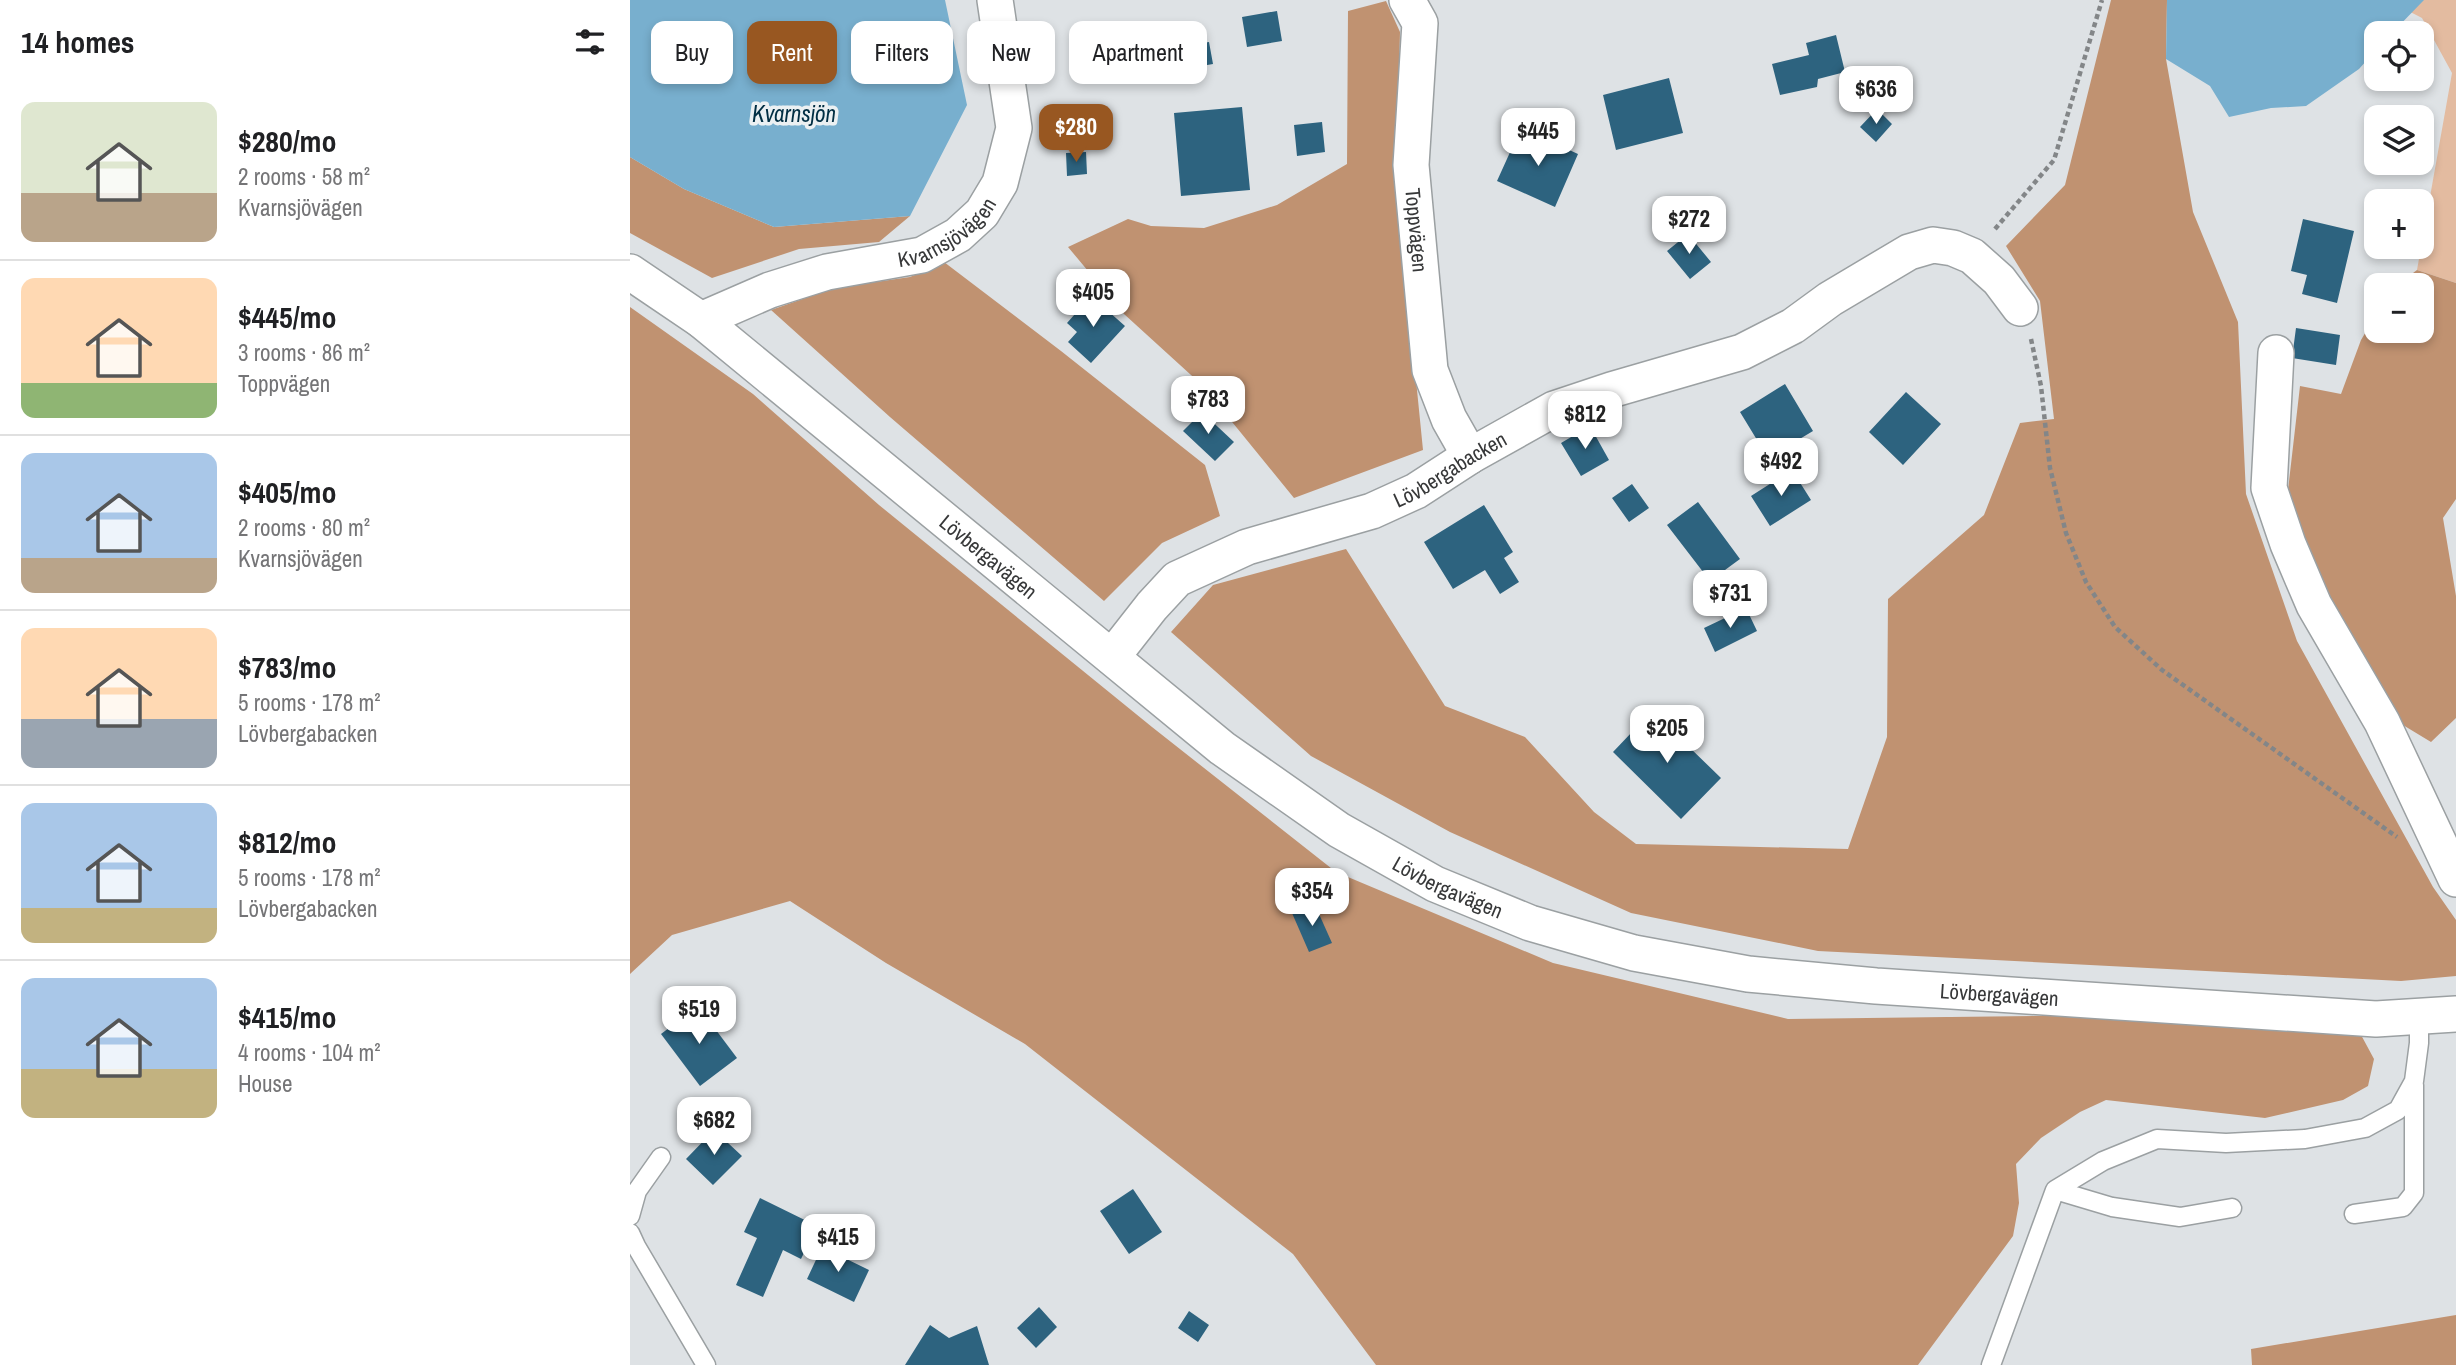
<!DOCTYPE html>
<html lang="en">
<head>
<meta charset="utf-8">
<style>
  body { margin:0; font-family:"Archivo Narrow",sans-serif; background:#f2f2f2; color:#202124; height:100vh; display:flex; flex-direction:column; font-size:26px; white-space:nowrap }
  * { box-sizing:border-box; margin:0 }
  p { font-size:23px; color:#757577 }
  .icon { flex:none; width:38px; height:38px; fill:none; stroke:currentColor; stroke-width:2; stroke-linecap:round; stroke-linejoin:round }
  .map { position:relative; flex:1; overflow:hidden }
  .details { display:flex; flex-direction:column; background:#fff; width:630px }
  .details>* { flex:none }
  .guide { position:absolute; left:21px; top:21px; width:665px; height:63px; display:flex; gap:14px }
  .tools { position:absolute; left:1734px; top:21px; display:grid; gap:14px }
  .tools a { display:grid; place-items:center; width:70px; height:70px; border-radius:14px; background:#fff; box-shadow:0 4px 10px #0003; font-size:35px }
  .price { position:absolute; translate:-50% -60px; padding:0 16px; border-radius:14px; background:#fff; color:#222; font-size:23px; line-height:46px; filter:drop-shadow(0 2px 4px #0008) }
  .price::after { content:''; position:absolute; left:50%; top:42px; width:21px; height:16px; margin-left:-10px; background:inherit; clip-path:polygon(0 0,100% 0,50% 100%) }
  .price.selected { background:#985721; color:#fff }
  ul { padding:0; list-style:none }
  li { display:flex; align-items:center; gap:21px; height:175px; padding:0 21px }
  li+li { border-top:2px solid #e0e0e0 }
  li span { display:grid; place-items:center; flex:none; width:196px; height:140px; border-radius:14px; color:#555 }
  li>.icon { margin-inline-start:auto }
  span .icon { width:84px; height:84px; fill:#fffc; stroke-width:1 }
  li b { font-size:30px }
  h2 { display:flex; justify-content:space-between; align-items:center; height:84px; padding:0 21px; font-size:30px }
  .tag { padding:0 24px; border-radius:14px; background:#fff; box-shadow:0 4px 10px #0003; font-size:24px; line-height:63px }
  .tag.selected { background:#985721; color:#fff }
  main { display:flex; flex:1; min-height:0 }
  .map>svg:first-child { display:block }
  .green { fill:#e3bba0 }
  .forest { fill:#c09271 }
  .water { fill:#78afce }
  .building { fill:#2d637f }
  .lines { fill:none; stroke-linecap:round; stroke-linejoin:round }
  .service-casing { stroke:#9ba0a2; stroke-width:21 }
  .minor-casing { stroke:#9ba0a2; stroke-width:38 }
  .path { stroke:#838688; stroke-width:4.5; stroke-dasharray:5 3.5; stroke-linecap:butt }
  .service { stroke:#fff; stroke-width:18 }
  .minor { stroke:#fff; stroke-width:35 }
  .labels { text-anchor:middle; dominant-baseline:central; stroke-width:7; stroke-linejoin:round; paint-order:stroke }
  .street-label { font-size:21px; fill:#373839; stroke:#ebf0f2 }
  .water-label { font-size:23px; font-style:italic; fill:#002e43; stroke:#ebf0f2 }
</style>
</head>
<body>
<main>
<section class="details">
<h2>14 homes<svg class="icon" aria-label="filters" viewBox="0 0 24 24"><path d="M4 7h16M4 17h16"/><circle cx="9" cy="7" r="2"/><circle cx="15" cy="17" r="2"/></svg></h2>
<ul>
<li><span style="background:linear-gradient(#dfe7d0 65%,#b9a48a 0)"><svg class="icon" aria-label="home" viewBox="0 0 24 24"><path d="M3 11l9-7 9 7M6 9v11h12V9"/></svg></span><div><b>$280/mo</b><p>2 rooms · 58 m²</p><p>Kvarnsjövägen</p></div></li>
<li><span style="background:linear-gradient(#ffd9b3 75%,#8fb573 0)"><svg class="icon" aria-label="home" viewBox="0 0 24 24"><path d="M3 11l9-7 9 7M6 9v11h12V9"/></svg></span><div><b>$445/mo</b><p>3 rooms · 86 m²</p><p>Toppvägen</p></div></li>
<li><span style="background:linear-gradient(#a9c7e8 75%,#b9a48a 0)"><svg class="icon" aria-label="home" viewBox="0 0 24 24"><path d="M3 11l9-7 9 7M6 9v11h12V9"/></svg></span><div><b>$405/mo</b><p>2 rooms · 80 m²</p><p>Kvarnsjövägen</p></div></li>
<li><span style="background:linear-gradient(#ffd9b3 65%,#9aa5b1 0)"><svg class="icon" aria-label="home" viewBox="0 0 24 24"><path d="M3 11l9-7 9 7M6 9v11h12V9"/></svg></span><div><b>$783/mo</b><p>5 rooms · 178 m²</p><p>Lövbergabacken</p></div></li>
<li><span style="background:linear-gradient(#a9c7e8 75%,#c2b280 0)"><svg class="icon" aria-label="home" viewBox="0 0 24 24"><path d="M3 11l9-7 9 7M6 9v11h12V9"/></svg></span><div><b>$812/mo</b><p>5 rooms · 178 m²</p><p>Lövbergabacken</p></div></li>
<li><span style="background:linear-gradient(#a9c7e8 65%,#c2b280 0)"><svg class="icon" aria-label="home" viewBox="0 0 24 24"><path d="M3 11l9-7 9 7M6 9v11h12V9"/></svg></span><div><b>$415/mo</b><p>4 rooms · 104 m²</p><p>House</p></div></li>
</ul>
</section>
<div class="map">
<svg width="1826" height="1365" viewBox="0 0 1826 1365">
  <rect width="100%" height="100%" fill="#dee2e5"/>
  <path class="green" d="M1757 0H1826V283L1787 270 1822 73 1792 18Z"/>
  <path class="forest" d="M1481 0H1537L1536 59 1563 212 1608 322 1616 494 1667 641 1803 887 1826 920V976L1771 981 1188 951 1001 913 820 832 681 756 541 632 583 585 716 549 815 706 895 737 964 812 1006 844 1218 849 1257 737 1258 599 1354 515 1390 423 1424 419 1410 301 1376 246 1435 185Z
    M756 1 770 32 767 159 781 330 793 450 664 498 572 385 494 314 438 247 498 219 521 226 574 228 647 205 717 164 718 11Z
    M0 157 54 189 144 227 280 216 249 242 169 249 82 278 0 233Z
    M314 262 431 351 575 465 590 516 532 543 474 601 260 417 141 310 204 288 280 277Z
    M1787 270 1826 283V499L1813 518 1826 596V718L1801 742 1768 722 1683 569 1658 490 1670 386 1711 394 1731 340 1746 315V331H1792V285H1767Z
    M0 307 123 394 249 505 522 727 706 872 923 963 1158 1019 1475 1015 1730 1033 1744 1059 1738 1086 1713 1100 1635 1118 1476 1100 1450 1112 1411 1138 1386 1164 1389 1203 1383 1236 1288 1365H746L663 1254 395 1044 256 963 160 901 42 935 0 974Z
    M1826 1315V1365H1622L1621 1349Z"/>
  <path class="water" d="M0 0H315L337 105 280 216 144 227 54 189 0 157Z
    M1537 0H1794L1762 33H1746V50L1729 69 1676 106 1641 108 1599 117 1580 86 1536 59Z"/>
  <path class="building" d="M647 11 652 41 617 47 612 17Z
    M1206 35 1215 72 1188 79 1187 87 1150 95 1142 64 1179 55 1176 43Z
    M579 42 583 64 543 71 539 48Z
    M1039 78 1053 133 986 150 973 95Z
    M612 107 620 190 551 196 544 113Z
    M1247 109 1262 124 1246 142 1230 127Z
    M692 122 695 152 667 156 664 125Z
    M891 128 948 154 925 207 867 181Z
    M456 152 457 174 437 176 436 153Z
    M1673 219 1724 231 1707 303 1672 294 1677 275 1661 271Z
    M1058 234 1081 262 1060 279 1037 251Z
    M461 296 495 326 461 363 438 342 447 332 437 323Z
    M1666 328 1710 335 1706 365 1662 358Z
    M1155 384 1183 431 1138 458 1110 412Z
    M1276 392 1311 424 1273 465 1239 432Z
    M572 412 604 442 585 461 553 431Z
    M960 426 979 460 951 476 931 443Z
    M1162 470 1181 500 1140 526 1121 496Z
    M1002 484 1019 508 999 522 982 498Z
    M1068 502 1110 559 1080 581 1037 525Z
    M854 505 883 552 874 558 889 582 870 594 855 570 823 589 794 542Z
    M1116 608 1127 631 1085 652 1074 628Z
    M1022 711 1091 778 1051 819 983 752Z
    M685 905 702 943 679 952 662 913Z
    M68 1006 107 1058 70 1086 31 1034Z
    M84 1130 112 1156 83 1185 56 1159Z
    M503 1189 532 1232 499 1254 470 1211Z
    M130 1198 187 1226 171 1259 153 1250 133 1297 106 1285 127 1238 114 1232Z
    M192 1247 239 1270 224 1302 177 1279Z
    M409 1307 427 1327 406 1348 387 1328Z
    M559 1311 579 1325 568 1342 548 1328Z
    M300 1325 319 1338 347 1326 359 1365H275Z"/>
  <g class="lines">
    <defs>
      <path id="service" d="M1425 1190 1482 1207 1550 1217 1602 1208
        M1724 1214 1773 1207 1784 1193V1085
        M0 1216 7 1191 31 1157
        M0 1233 6 1246 76 1365
        M1361 1365 1425 1190 1473 1161 1527 1139 1596 1143 1675 1139 1735 1128 1768 1110 1784 1081 1789 1043V1017"/>
      <g id="minor">
        <path id="s1" d="M777 0 790 23 781 165 800 370 819 419 840 456"/>
        <path id="s2" d="M0 272 71 320 592 748 709 830 805 884 900 923 1004 953 1118 974 1246 986 1746 1019 1826 1014"/>
        <path id="s3" d="M71 320 140 290 197 272 292 255 328 235 352 213 370 183 384 128 365 0"/>
        <path d="M1646 353 1639 488 1658 544 1684 605 1752 722 1826 879"/>
        <path id="s4" d="M482 657 522 606 547 579 617 547 742 511 786 491 840 456 924 409 981 390 1112 352 1163 326 1200 299 1279 252 1303 245 1323 248 1342 256 1369 280 1390 308"/>
      </g>
    </defs>
    <use href="#service" class="service-casing"/>
    <use href="#minor" class="minor-casing"/>
    <path class="path" d="M1365 229 1424 160 1472 0
      M1401 339 1411 386 1420 468 1436 533 1456 582 1485 627 1532 670 1767 837"/>
    <use href="#service" class="service"/>
    <use href="#minor" class="minor"/>
  </g>
  <g class="labels">
    <g class="street-label">
      <text stroke="none"><textPath href="#s3" startOffset="264">Kvarnsjövägen</textPath></text>
      <text stroke="none"><textPath href="#s1" startOffset="234">Toppvägen</textPath></text>
      <text stroke="none"><textPath href="#s4" startOffset="397">Lövbergabacken</textPath></text>
      <text stroke="none"><textPath href="#s2" startOffset="458">Lövbergavägen</textPath></text>
      <text stroke="none"><textPath href="#s2" startOffset="1026">Lövbergavägen</textPath></text>
      <text stroke="none"><textPath href="#s2" startOffset="1592">Lövbergavägen</textPath></text>
    </g>
    <g class="water-label">
      <text x="164" y="113">Kvarnsjön</text>
    </g>
  </g>
</svg>
<div class="tools">
<a><svg class="icon" aria-label="locate" viewBox="0 0 24 24"><circle cx="12" cy="12" r="6"/><path d="M12 2v4M12 18v4M2 12h4M18 12h4"/></svg></a>
<a><svg class="icon" aria-label="layers" viewBox="0 0 24 24"><path d="M12 4l9 5-9 5-9-5zM3 14l9 5 9-5"/></svg></a>
<a>+</a>
<a>−</a>
</div>
<b class="price" style="left:1246px;top:126px">$636</b>
<b class="price selected" style="left:446px;top:164px">$280</b>
<b class="price" style="left:908px;top:168px">$445</b>
<b class="price" style="left:1059px;top:256px">$272</b>
<b class="price" style="left:463px;top:329px">$405</b>
<b class="price" style="left:578px;top:436px">$783</b>
<b class="price" style="left:955px;top:451px">$812</b>
<b class="price" style="left:1151px;top:498px">$492</b>
<b class="price" style="left:1100px;top:630px">$731</b>
<b class="price" style="left:1037px;top:765px">$205</b>
<b class="price" style="left:682px;top:928px">$354</b>
<b class="price" style="left:69px;top:1046px">$519</b>
<b class="price" style="left:84px;top:1157px">$682</b>
<b class="price" style="left:208px;top:1274px">$415</b>
<div class="guide">
<a class="tag">Buy</a>
<a class="tag selected">Rent</a>
<a class="tag">Filters</a>
<a class="tag">New</a>
<a class="tag">Apartment</a>
</div>
</div>
</main>
</body>
</html>
